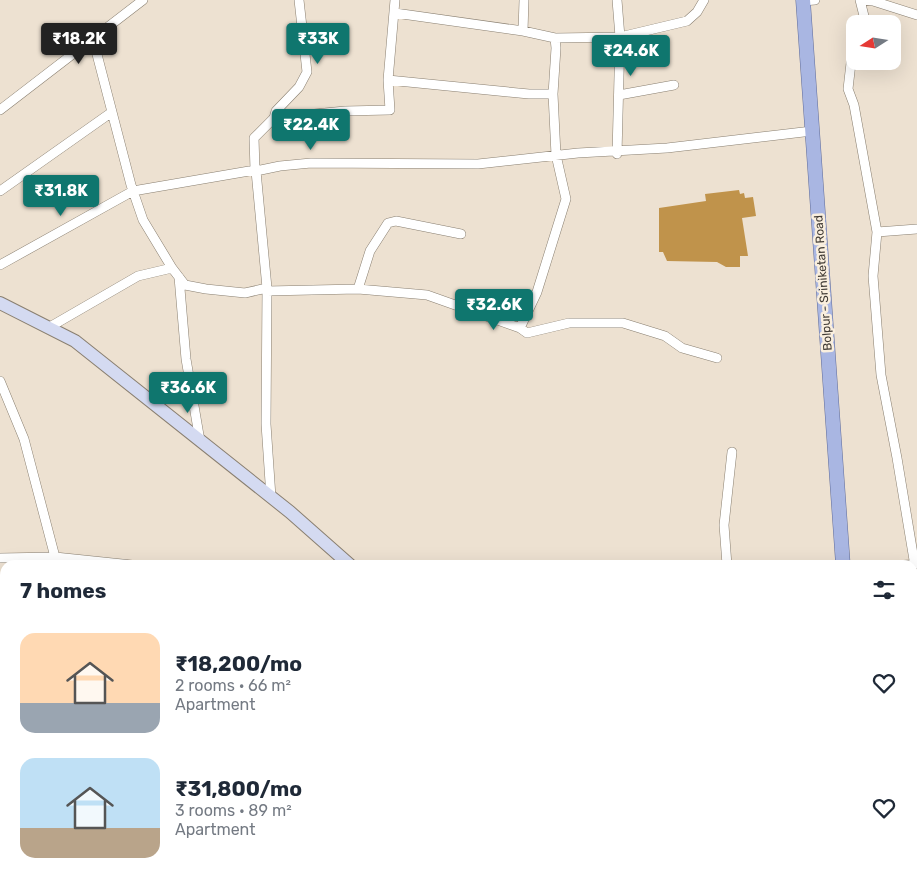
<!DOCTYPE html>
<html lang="en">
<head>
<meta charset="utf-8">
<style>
  body { margin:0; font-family:Rubik,sans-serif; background:#f6f6f7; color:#1f2937; height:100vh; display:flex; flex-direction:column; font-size:19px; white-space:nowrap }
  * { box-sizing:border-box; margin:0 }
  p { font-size:16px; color:#747a83 }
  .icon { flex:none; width:28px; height:28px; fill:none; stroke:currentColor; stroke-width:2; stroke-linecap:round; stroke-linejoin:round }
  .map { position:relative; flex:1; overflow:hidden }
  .sheet { position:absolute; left:0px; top:560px; width:918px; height:321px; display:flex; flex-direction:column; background:#fff; border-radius:15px 15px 0 0; box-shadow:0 5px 20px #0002 }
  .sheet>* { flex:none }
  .needle { width:32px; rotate:258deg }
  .tools { position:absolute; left:846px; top:15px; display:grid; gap:10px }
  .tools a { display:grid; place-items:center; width:55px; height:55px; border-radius:10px; background:#fff; box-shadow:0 5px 20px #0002; font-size:25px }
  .price { position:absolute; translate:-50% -42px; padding:0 11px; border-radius:5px; background:#0f766e; color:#fff; font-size:16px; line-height:32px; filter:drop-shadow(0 1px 2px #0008) }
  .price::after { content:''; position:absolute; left:50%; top:30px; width:15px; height:11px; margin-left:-8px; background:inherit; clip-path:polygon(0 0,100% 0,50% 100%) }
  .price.active { background:#222; color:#fff }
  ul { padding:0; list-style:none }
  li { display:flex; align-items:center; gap:15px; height:125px; padding:0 20px }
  li span { display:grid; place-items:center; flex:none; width:140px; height:100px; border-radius:15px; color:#555 }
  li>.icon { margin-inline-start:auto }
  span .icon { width:60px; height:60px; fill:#fffc; stroke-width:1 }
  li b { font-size:21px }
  h2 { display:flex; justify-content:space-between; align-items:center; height:60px; padding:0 20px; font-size:21px }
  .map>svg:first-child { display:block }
  .water { fill:#c0934b }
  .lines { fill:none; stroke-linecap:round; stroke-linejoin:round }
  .street-casing { stroke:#897f70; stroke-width:10 }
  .secondary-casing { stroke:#897f70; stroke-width:14 }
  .primary-casing { stroke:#5f6b99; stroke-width:15 }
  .street { stroke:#fff; stroke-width:9 }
  .secondary { stroke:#d4daf1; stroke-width:12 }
  .primary { stroke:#a9b6e2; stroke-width:14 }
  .labels { text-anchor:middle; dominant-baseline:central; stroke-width:5; stroke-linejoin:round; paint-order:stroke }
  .street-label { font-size:12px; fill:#403b35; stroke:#faefde }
</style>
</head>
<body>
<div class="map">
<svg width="917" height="881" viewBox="0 0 917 881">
  <rect width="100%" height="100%" fill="#ede1d1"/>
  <path class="water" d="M739 190 740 194 744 193 745 198 753 197 756 216 742 218 748 256H740V267H726L717 262 667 261 663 252H659V208L706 201 705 194Z"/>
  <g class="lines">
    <defs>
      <path id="street" d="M617 0 620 37 617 154
        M860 0 864 16 861 24
        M863 0 873 1 917 15
        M803 1 815 0
        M395 13 523 31 555 38 620 37 687 21 697 12 704 0
        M523 31 524 0
        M93 39 131 185 143 220 172 268 185 285 206 289 245 293 267 288 256 171 280 166 311 163 478 164 578 153 667 148 812 131
        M855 48 851 63 848 89 854 105 877 232 873 276 881 375 897 458 914 560 917 561
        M388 80 529 94H553
        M619 95 674 85
        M0 110 143 0
        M274 118 345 111 390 110 388 80 395 0
        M0 191 112 112
        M877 232 917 229
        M0 265 133 191 255 170 254 138 274 118 276 111 299 87 307 72 299 0
        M179 277 186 359 200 441
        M267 288 266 424 271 497
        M358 289 370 251 388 223 396 221 461 234
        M267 291 358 289 427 295 520 328 527 333 569 323H623L665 336 682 348 717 358
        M48 328 138 276 172 268
        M520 328 537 292 566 199 556 155 553 94 556 48 555 38
        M0 381 24 439 55 557
        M0 558 55 557 132 565
        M727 565 724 525 732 452
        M904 565 917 564
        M912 686 917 685
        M0 707 5 706
        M912 738 917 739
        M0 837 5 839
        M12 876 13 881
        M753 876 756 881"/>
      <path id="secondary" d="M0 303 75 341 290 512 350 565
        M567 876 569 881"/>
      <path id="primary" d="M803 0 843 565
        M866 876V881"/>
    </defs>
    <use href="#street" class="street-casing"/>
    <use href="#secondary" class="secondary-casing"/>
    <use href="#primary" class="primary-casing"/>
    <use href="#street" class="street"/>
    <use href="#secondary" class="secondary"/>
    <use href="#primary" class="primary"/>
  </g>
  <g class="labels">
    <g class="street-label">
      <text transform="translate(823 283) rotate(-94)">Bolpur - Sriniketan Road</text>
    </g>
  </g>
</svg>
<div class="tools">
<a><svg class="needle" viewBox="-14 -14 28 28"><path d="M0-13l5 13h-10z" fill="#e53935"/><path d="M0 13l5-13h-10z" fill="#747a83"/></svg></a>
</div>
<b class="price active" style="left:79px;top:65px">₹18.2K</b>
<b class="price" style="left:318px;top:65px">₹33K</b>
<b class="price" style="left:631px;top:77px">₹24.6K</b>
<b class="price" style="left:311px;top:151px">₹22.4K</b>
<b class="price" style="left:61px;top:217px">₹31.8K</b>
<b class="price" style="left:494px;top:331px">₹32.6K</b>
<b class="price" style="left:188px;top:414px">₹36.6K</b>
<section class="sheet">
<h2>7 homes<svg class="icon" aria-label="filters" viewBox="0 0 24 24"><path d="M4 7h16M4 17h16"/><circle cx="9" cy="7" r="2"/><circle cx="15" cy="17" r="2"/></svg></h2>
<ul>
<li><span style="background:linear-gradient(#ffd9b3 70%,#9aa5b1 0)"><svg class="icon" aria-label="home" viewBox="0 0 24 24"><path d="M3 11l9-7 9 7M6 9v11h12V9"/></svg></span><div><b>₹18,200/mo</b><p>2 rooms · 66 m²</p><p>Apartment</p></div><svg class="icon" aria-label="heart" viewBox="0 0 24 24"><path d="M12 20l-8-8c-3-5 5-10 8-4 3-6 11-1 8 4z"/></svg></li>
<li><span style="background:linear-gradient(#bfe0f5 70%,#b9a48a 0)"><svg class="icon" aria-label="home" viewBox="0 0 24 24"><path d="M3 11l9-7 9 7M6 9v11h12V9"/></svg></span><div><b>₹31,800/mo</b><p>3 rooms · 89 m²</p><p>Apartment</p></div><svg class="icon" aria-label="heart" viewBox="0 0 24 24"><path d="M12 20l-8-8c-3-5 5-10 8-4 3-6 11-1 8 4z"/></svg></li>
</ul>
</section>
</div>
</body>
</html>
